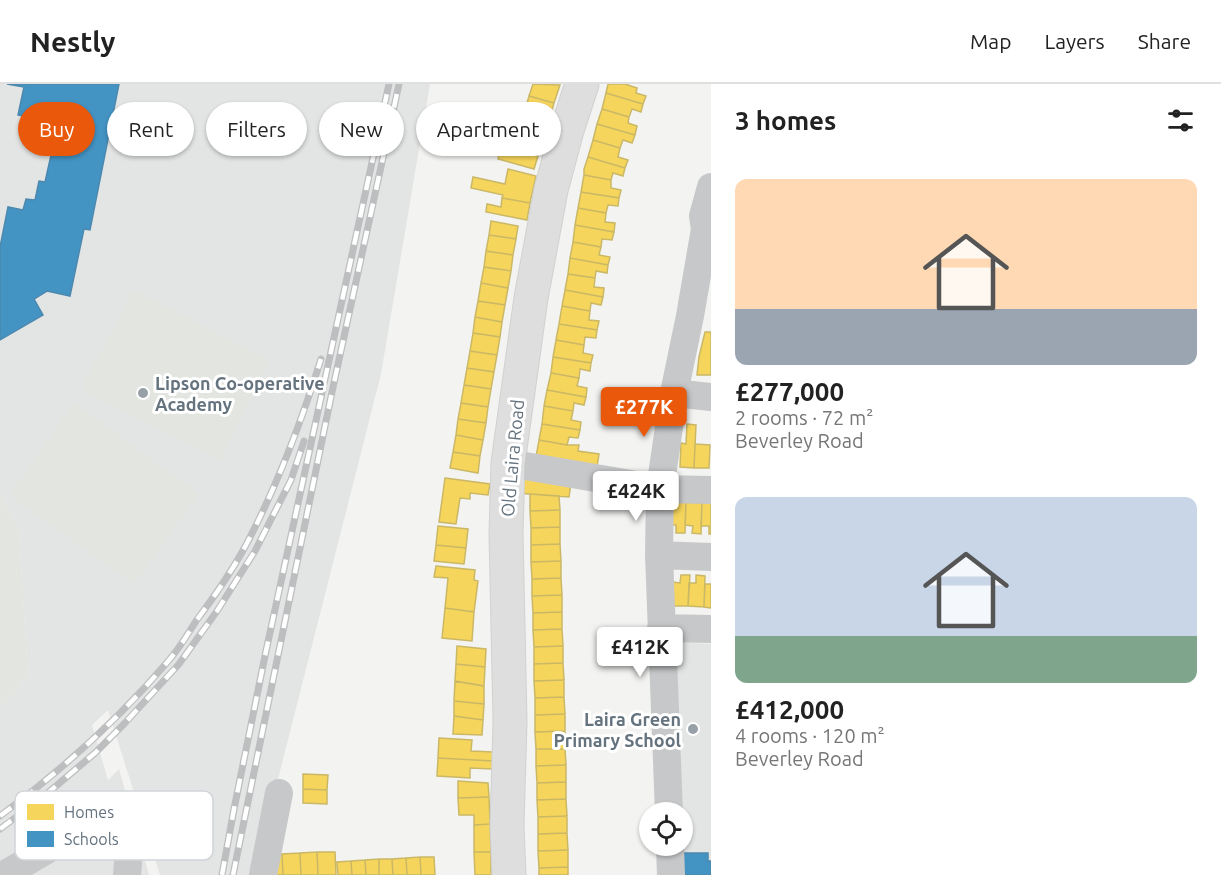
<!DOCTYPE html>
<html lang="en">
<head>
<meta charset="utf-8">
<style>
  body { margin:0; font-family:Ubuntu,sans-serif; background:#f6f6f6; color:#222; height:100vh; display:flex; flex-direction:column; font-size:22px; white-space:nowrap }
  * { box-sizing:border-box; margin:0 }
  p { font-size:20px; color:#767676 }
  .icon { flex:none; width:33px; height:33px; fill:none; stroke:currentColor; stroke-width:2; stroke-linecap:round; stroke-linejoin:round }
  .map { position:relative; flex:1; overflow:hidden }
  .details { display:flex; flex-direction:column; background:#fff; width:510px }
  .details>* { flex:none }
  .guide { position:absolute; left:18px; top:18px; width:570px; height:54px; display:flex; gap:12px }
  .buttons { position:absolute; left:639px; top:718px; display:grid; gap:12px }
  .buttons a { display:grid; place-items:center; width:54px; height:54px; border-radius:50%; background:#fff; box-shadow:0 2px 4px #0004; font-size:30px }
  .price { position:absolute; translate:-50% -51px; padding:0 14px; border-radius:6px; background:#fff; color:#222; font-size:20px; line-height:39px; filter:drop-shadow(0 2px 3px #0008) }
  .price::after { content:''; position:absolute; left:50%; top:36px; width:18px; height:14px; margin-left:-9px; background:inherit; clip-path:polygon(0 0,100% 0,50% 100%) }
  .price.active { background:#ea580c; color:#fff }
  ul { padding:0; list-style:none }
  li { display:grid; align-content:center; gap:12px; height:318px; padding:0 24px }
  li span { display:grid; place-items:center; height:186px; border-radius:12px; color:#555 }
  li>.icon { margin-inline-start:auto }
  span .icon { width:108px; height:108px; fill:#fffc; stroke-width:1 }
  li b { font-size:26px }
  h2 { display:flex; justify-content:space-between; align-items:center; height:72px; padding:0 24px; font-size:26px }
  .pill { padding:0 21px; border-radius:27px; background:#fff; box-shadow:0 2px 4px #0004; font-size:21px; line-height:54px }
  .pill.active { background:#ea580c; color:#fff }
  header { display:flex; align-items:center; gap:36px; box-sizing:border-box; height:84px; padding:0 30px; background:#fff; border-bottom:2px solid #e0e0e0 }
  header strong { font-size:28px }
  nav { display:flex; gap:33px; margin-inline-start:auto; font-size:21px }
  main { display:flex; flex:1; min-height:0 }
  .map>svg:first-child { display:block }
  .built { fill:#e3e4e4 }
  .green { fill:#e2e5e0 }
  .homes { fill:#f6d55c; stroke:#cab866; stroke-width:1.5 }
  .schools { fill:#4393c3; stroke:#4d89af; stroke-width:1.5 }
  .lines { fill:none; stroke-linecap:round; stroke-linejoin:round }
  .major-casing { stroke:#d0d1d1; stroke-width:35 }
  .minor { stroke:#c7c8c9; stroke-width:28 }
  .major { stroke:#dddedd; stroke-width:33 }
  .rail-casing { stroke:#bdbebf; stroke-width:7 }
  .rail { stroke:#fff; stroke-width:4.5; stroke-dasharray:14; stroke-linecap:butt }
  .poi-dot { fill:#97a0a7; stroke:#fff; stroke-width:2 }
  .labels { text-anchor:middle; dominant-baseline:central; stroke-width:6; stroke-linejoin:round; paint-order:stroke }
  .poi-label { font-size:18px; font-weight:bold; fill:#65737f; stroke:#fff; text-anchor:start }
  .street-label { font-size:18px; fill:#65737f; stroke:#fff }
  .key { fill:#fff; stroke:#d1d5d9; stroke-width:1.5 }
  .key-label { font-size:16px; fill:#65737f }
</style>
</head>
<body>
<header>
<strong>Nestly</strong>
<nav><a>Map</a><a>Layers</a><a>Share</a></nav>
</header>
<main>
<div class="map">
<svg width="711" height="791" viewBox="0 0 711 791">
  <rect width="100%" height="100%" fill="#f3f3f1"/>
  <path class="built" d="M0 0H430L381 290 274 711 259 791H160L108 626 92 641 108 696 119 685 149 791H0V624L28 592 19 446 0 412Z
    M674 558 711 560V791H678L682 762V729Z"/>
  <path class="green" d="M132 206 271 276 220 377 81 306Z
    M74 319 199 410 134 500 9 411Z
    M0 412 19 446 28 592 0 624Z"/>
  <path class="homes" d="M533 0 560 1 554 19 529 12Z
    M608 0H625L637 4 636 9 646 12 643 20 606 9Z
    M606 9 643 20 641 28 632 25 629 33 602 25Z
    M529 12 554 19 549 37 524 30Z
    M602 25 629 33 628 39 637 42 635 51 597 40Z
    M524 30 549 37 543 56 518 48Z
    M597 40 635 51 632 59 623 56 620 64 593 56Z
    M518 48 543 56 538 72 513 65Z
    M593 56 620 64 618 73 628 76 625 84 588 73Z
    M501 61 538 72 534 85 498 75Z
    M588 73 625 84 623 92 613 89 611 96 584 91V85Z
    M508 85 536 92 530 119 502 114 503 111 471 104 473 93 505 100Z
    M584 91 611 96V104L621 106 619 114 581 108Z
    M581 108 619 114 618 122 608 121 606 129 578 124Z
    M502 114 530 119 527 136 486 128 487 120 501 123Z
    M578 124 606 129 605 138 615 139 614 148 575 141Z
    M491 137 518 142 516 155 489 151Z
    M575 141 614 148 612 156 602 155 601 163 573 158Z
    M489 151 516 155 513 171 486 167Z
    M573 158 601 163 599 171 610 173 608 181 570 174Z
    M486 167 513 171 511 187 484 183Z
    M570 174 608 181 607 189 596 187 595 194 568 190Z
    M484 183 511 187 508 204 481 199Z
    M568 190 595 194 594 203 604 204 603 213 565 206Z
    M481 199 508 204 505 221 478 217Z
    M565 206 603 213 601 221 591 219 590 227 562 222Z
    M478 217 505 221 502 238 475 233Z
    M562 222 590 227 589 236 599 237 597 246 559 240Z
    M475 233 502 238 500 253 473 249Z
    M559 240 597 246 596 254 585 253 584 261 556 256Z
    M705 248H711V291H697L699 273Z
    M473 249 500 253 497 271 470 267Z
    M556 256 584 261 583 269 593 271 591 279 553 273Z
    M470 267 497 271 494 288 467 284Z
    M553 273 591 279 590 287 580 285 579 294 551 289Z
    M467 284 494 288 491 305 464 301Z
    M551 289 579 294 577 302 587 304 586 313 547 306Z
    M464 301 491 305 488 323 461 319Z
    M547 306 586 313 584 321 574 319 573 327 544 322Z
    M461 319 488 323 486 339 458 335Z
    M544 322 573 327 571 336 581 338 580 346 542 340Z
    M458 335 486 339 483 356 456 351Z
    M542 340 580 346 578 354 569 353 567 361 539 356Z
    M687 340 696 341 694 384 680 383 681 359 686 360Z
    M456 351 483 356 480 372 453 368Z
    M539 356 567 361H579L578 367 599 370 597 383 536 373Z
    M695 360 710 361 709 384H694Z
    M453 368 480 372 478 389 450 384Z
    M519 388 571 399 569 413 517 409Z
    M445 394 490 400 488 411 470 409V415L460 414 456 440 439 438Z
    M530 410 559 412 560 426 530 427Z
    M671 417 686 418 685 449H676V441H669Z
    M686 418 702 419 701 450 692 449 693 442 685 441Z
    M702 419H711V450H709V442H701Z
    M560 426V443L531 444 530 427Z
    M438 442 468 445 466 464 436 461Z
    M560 443V460L531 461V444Z
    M560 460 561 477 531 478V461Z
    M436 461 466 464 464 480 434 477Z
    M561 477V494L532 495 531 478Z
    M436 482 475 486 474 496 478 497 474 528 445 524 448 494 434 493Z
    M681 491H690L688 522H672L673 498 680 499Z
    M696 491 705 492 704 523 688 522 689 499H696Z
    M561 494 562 511 532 512V495Z
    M705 500H711V524L704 523Z
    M562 511V528L533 529 532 512Z
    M445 524 474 528 472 557 442 554Z
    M562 528V545L533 546V529Z
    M562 545 563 562 534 563 533 546Z
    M457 562 486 565 485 583 456 580Z
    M563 562V579L534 580V563Z
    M563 579 564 596 534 597V580Z
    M456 580 485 583 484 602 455 597Z
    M564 596V613L535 614 534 597Z
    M455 597 484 602V620L454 617Z
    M564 613 565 630 535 631V614Z
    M454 617 484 620 483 636 454 632Z
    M565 630V647L535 648V631Z
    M454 632 483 636 482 651 453 650Z
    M565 647V665H536L535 648Z
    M439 654 472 656 471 667 493 668V677L438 674Z
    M536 665H565L566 681 536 682Z
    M438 674 493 677V685L470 684V694L437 692Z
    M566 681V698L537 699 536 682Z
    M303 690 328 691 327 706 303 705Z
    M458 697 488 699 489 713 458 714Z
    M566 698V715L537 716V699Z
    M303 705 327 706V720L303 719Z
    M489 713 490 740 474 741V731H459L458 714Z
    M566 715 567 732 538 733 537 716Z
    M567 732V749L538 750V733Z
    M490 740 491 768H474V741Z
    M567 749 568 766 538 767V750Z
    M568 766V783L539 784 538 767Z
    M317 768 318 791H301L300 769Z
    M317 768H335L336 791H318Z
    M474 768H491V791H475Z
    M300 769 301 791H283L282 770Z
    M268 770H282L283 791H265Z
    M420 773H434L435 791H421Z
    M420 773 421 791H407L406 774Z
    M406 774 407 791H393L392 775Z
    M379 775H392L393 791H379Z
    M379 775V791H366L365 776Z
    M365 776 366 791H352L351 777Z
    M351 777 352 791H338L337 778Z
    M568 783V791H539V784Z"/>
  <path class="schools" d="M7 0H119L90 146 84 145 70 212 47 207 34 215 43 231 0 256V163L8 123 23 126 26 115 35 116 39 97 45 98 58 40 18 31 24 3Z
    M678 769H708V777H711V791H678Z"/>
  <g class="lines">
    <defs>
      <path id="major" d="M509 791 507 742 510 637 506 450 508 379 531 214 551 106 567 46 582 0"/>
    </defs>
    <use href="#major" class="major-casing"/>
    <path class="minor" d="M674 309 711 313
      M508 379 660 405 711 406
      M659 471 711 473
      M661 544 711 545
      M669 729 659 471 660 405 674 309 690 232 705 145 703 132 711 103
      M670 762 671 791
      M4 791 81 746 101 742 118 749 127 760 128 779 127 791
      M263 791 279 709"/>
    <use href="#major" class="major"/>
    <defs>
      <path id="rail" d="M0 732C62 686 120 634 170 575 180 563 188 550 196 537 214 513 232 487 246 461 277 402 301 339 321 275
        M0 745 43 713 95 669 124 640 179 580 217 527 255 467 291 396 304 357
        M222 791 234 725 266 567 389 0
        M233 791 332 308 399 0"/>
    </defs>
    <use href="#rail" class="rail-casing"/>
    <use href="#rail" class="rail"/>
  </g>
  <g class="poi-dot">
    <circle cx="143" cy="309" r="6"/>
    <circle cx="693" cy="645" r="6"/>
  </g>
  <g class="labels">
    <g class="poi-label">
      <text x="155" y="299">Lipson Co-operative<tspan x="155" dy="21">Academy</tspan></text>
      <text x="681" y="635" text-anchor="end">Laira Green<tspan x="681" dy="21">Primary School</tspan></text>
    </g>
    <g class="street-label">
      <text transform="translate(512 374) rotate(-85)">Old Laira Road</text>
    </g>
  </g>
  <rect x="15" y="707" width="198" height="69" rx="9" class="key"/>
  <rect x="27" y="720" width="27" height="16" fill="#f6d55c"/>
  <rect x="27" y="747" width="27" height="16" fill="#4393c3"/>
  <g class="key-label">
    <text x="64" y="734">Homes</text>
    <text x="64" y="761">Schools</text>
  </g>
</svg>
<div class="buttons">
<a><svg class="icon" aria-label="locate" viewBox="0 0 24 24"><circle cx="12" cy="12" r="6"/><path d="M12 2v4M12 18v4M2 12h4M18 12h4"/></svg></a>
</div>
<b class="price active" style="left:644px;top:354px">£277K</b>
<b class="price" style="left:636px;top:438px">£424K</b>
<b class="price" style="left:640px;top:594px">£412K</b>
<div class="guide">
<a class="pill active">Buy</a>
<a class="pill">Rent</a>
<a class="pill">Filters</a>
<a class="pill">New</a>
<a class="pill">Apartment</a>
</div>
</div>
<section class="details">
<h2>3 homes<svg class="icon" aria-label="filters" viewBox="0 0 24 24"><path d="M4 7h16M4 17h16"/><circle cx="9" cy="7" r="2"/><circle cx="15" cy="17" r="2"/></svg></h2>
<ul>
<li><span style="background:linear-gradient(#ffd9b3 70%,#9aa5b1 0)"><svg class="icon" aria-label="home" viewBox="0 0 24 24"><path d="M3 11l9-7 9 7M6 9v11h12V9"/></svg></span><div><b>£277,000</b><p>2 rooms · 72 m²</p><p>Beverley Road</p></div></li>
<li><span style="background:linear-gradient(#c9d6e8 75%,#7fa58c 0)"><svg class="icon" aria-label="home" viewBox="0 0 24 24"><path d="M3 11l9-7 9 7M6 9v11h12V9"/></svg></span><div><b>£412,000</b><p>4 rooms · 120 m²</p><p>Beverley Road</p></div></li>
</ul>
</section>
</main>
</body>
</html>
